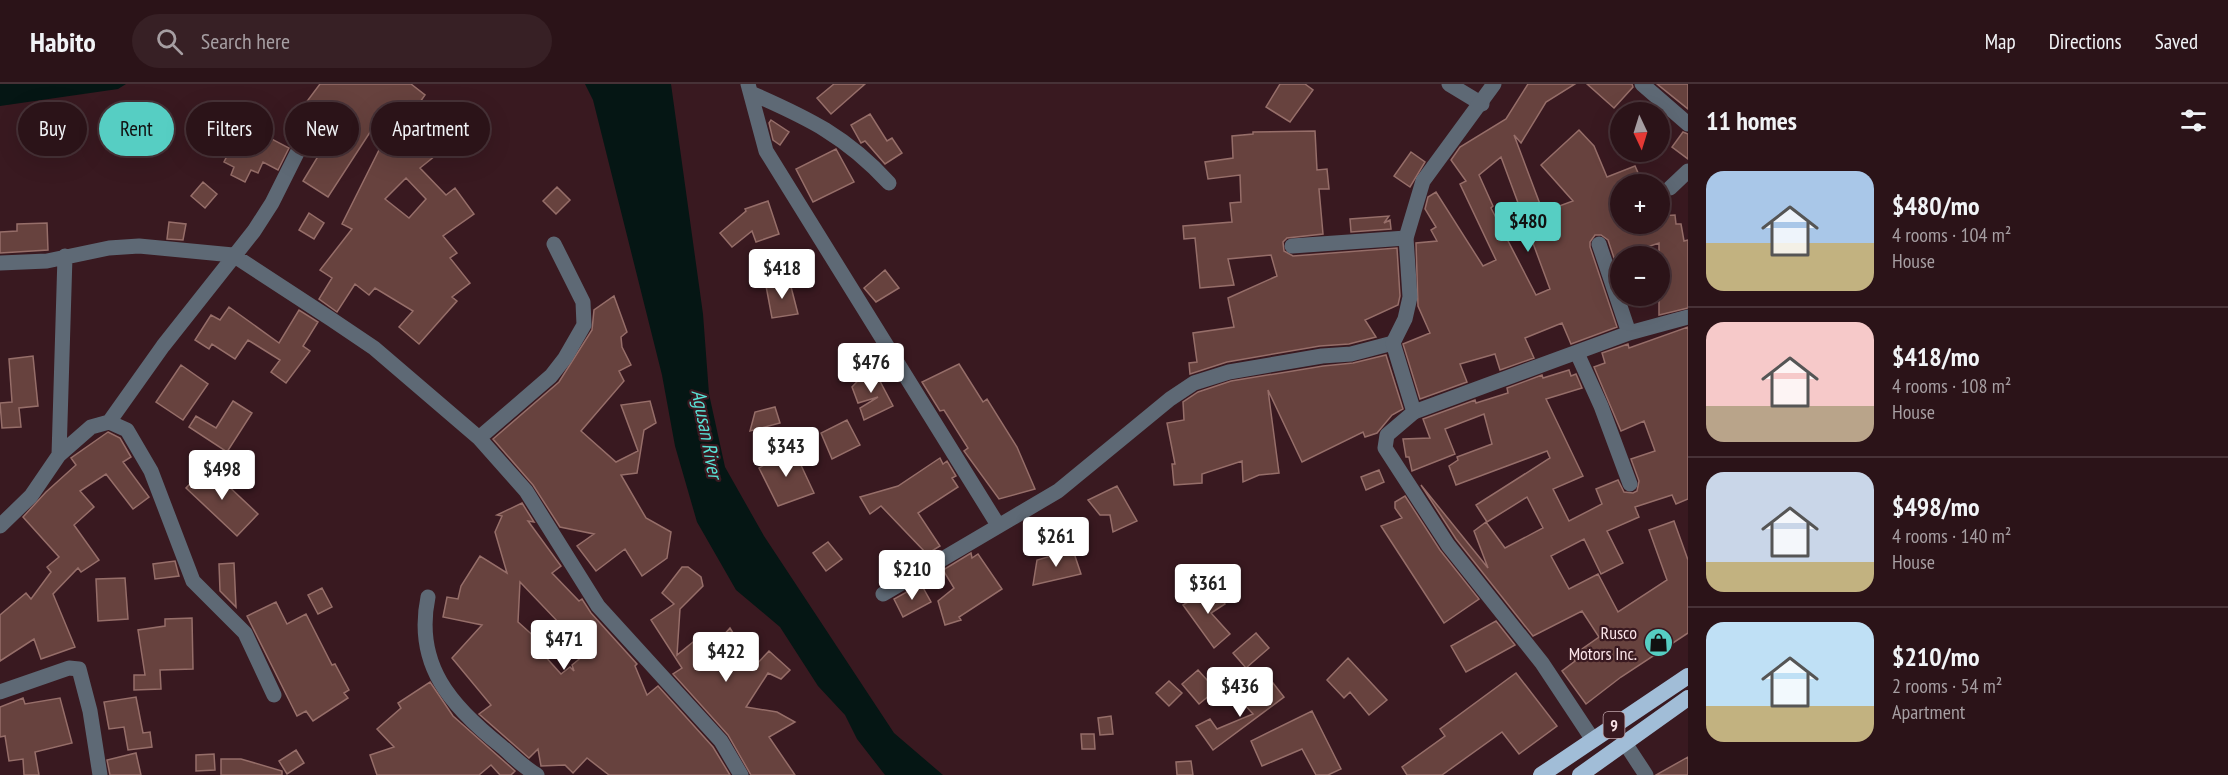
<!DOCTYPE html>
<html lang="en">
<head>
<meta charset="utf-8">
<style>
  body { margin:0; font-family:"PT Sans Narrow",sans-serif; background:#372025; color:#f1f3f6; height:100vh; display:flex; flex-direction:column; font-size:22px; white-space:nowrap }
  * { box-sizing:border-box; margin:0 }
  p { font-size:20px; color:#a69ea2 }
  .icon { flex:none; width:33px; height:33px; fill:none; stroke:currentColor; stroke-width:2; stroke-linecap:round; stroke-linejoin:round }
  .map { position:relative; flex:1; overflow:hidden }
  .sheet { display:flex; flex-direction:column; background:#2b1318; width:540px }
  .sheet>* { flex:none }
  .banner { position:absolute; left:18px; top:18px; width:570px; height:54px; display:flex; gap:12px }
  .needle { width:39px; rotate:176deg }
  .controls { position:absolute; left:1610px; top:18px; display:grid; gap:12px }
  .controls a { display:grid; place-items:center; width:60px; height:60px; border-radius:50%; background:#2b1318; box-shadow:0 6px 24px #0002,0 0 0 2px #473237; font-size:30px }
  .price { position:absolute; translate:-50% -51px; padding:0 14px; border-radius:6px; background:#fff; color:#222; font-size:20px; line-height:39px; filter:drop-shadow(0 2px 3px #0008) }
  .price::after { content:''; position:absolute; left:50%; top:36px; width:18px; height:14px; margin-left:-9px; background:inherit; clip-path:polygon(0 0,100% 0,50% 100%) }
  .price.current { background:#56cec3; color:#111 }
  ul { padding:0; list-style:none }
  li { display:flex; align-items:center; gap:18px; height:150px; padding:0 18px }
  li+li { border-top:2px solid #473237 }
  li span { display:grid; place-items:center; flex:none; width:168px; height:120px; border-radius:18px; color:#555 }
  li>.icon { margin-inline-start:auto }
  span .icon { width:72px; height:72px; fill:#fffc; stroke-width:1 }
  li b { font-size:26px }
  h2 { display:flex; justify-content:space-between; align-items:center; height:72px; padding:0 18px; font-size:26px }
  .tag { padding:0 21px; border-radius:27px; background:#2b1318; box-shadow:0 6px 24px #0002,0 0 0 2px #473237; font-size:21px; line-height:54px }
  .tag.current { background:#56cec3; color:#111 }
  header { display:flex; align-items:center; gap:36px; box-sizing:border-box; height:84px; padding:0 30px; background:#2b1318; border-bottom:2px solid #473237 }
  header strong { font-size:28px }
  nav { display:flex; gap:33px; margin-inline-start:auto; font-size:21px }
  .search { width:420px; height:54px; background:#372025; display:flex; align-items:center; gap:15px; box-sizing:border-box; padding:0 21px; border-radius:33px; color:#a69ea2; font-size:22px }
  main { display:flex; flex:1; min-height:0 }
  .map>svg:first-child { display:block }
  .water { fill:#051614 }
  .building { fill:#67423e; stroke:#966e69; stroke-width:1.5; fill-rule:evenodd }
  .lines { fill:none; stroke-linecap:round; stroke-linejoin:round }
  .minor { stroke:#5e6975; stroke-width:15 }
  .tertiary { stroke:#5e6975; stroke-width:15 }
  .trunk { stroke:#a1bdd7; stroke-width:16 }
  .labels { text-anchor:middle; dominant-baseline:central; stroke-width:4.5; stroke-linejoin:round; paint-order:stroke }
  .shield { fill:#391920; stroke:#c1a7ac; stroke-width:1.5 }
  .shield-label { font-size:16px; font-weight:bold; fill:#fbe4e8 }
  .poi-label { font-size:18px; fill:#fbe4e8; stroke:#391920; text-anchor:end }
  .water-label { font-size:20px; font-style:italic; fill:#59e1d5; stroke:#391920 }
</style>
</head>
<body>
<header>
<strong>Habito</strong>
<div class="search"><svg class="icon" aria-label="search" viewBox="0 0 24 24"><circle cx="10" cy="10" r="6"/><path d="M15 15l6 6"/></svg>Search here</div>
<nav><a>Map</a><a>Directions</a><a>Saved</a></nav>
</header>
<main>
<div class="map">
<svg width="1688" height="691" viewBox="0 0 1688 691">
  <rect width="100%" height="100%" fill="#391920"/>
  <path class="water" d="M0 0H126L118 5 0 22Z
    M585 0H671L703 230 709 310 725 383 764 452 894 649 943 691H885L857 655 845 631 818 602 780 543 736 506 697 438 675 362 662 291 593 16Z"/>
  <path class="building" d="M320 0H411L425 11 413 28 435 44 451 24 468 37 442 70 440 68 420 84 446 111 455 104 474 130 443 152 457 169 450 174 470 199 452 213 457 217 419 260 399 243 413 227 375 204 369 211 355 200 337 228 319 215 332 194 320 186 352 145 342 140 387 50 374 42 328 113 303 97 331 51 299 28ZM406 94 426 115 409 134 385 115Z
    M834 0H865L831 30 817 14Z
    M1280 0H1305L1313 6 1290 38 1266 23Z
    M1528 0H1575L1546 18 1521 59 1514 51 1543 128 1573 117 1541 81 1579 46 1594 62 1607 93 1635 82 1643 100H1620V140H1659V132L1675 131 1676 140H1681L1684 157 1688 156V224L1659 231V159L1620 172V192L1608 156 1601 151H1595L1590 158V163L1617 243 1571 260 1562 239 1525 254 1534 274 1500 286 1495 270 1460 280 1467 298 1420 315 1403 260 1430 249 1418 222 1416 159 1437 157 1431 146 1436 143 1425 125 1428 113 1436 108 1483 182 1496 176 1460 100 1466 97 1451 76 1460 63 1506 35ZM1501 73 1550 205 1536 211 1491 124 1493 122 1479 91Z
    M1587 0H1632L1633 3 1614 24Z
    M1657 0H1688V25Z
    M870 30 887 57 892 54 902 69 885 80 865 57 861 59 851 41Z
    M771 36 789 48 780 61 773 56 769 39Z
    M243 40 289 64 278 86 263 78 258 89 251 86 245 98 231 91 234 83 224 78Z
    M1315 47 1317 86 1327 85 1329 105H1319L1323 150 1287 154 1283 158 1284 167 1293 172 1397 164 1400 212 1398 221 1365 236 1376 253 1349 260 1320 262 1227 278 1190 290 1189 279 1197 278 1193 249 1234 243 1228 214 1277 192 1271 171 1228 175 1234 201 1200 204 1195 154 1184 155 1183 142 1232 138 1230 119 1241 118 1240 91 1208 95 1205 78 1233 74 1232 52 1253 50V48Z
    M1683 48 1688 50V75L1672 63Z
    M836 65 854 98 813 118 796 85Z
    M1411 68 1425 78 1410 103 1394 92Z
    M203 98 217 110 205 124 191 112Z
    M557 103 570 116 556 130 543 117Z
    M768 117 779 150 756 158 752 147 732 163 720 149 746 127 745 125Z
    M309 129 324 139 314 155 299 146Z
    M1389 132 1384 139 1390 136 1391 145 1351 148 1350 135Z
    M169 138 186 140 183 156 167 155Z
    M47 139 48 166 0 169V148L17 147V140Z
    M885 186 899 204 876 218 864 204Z
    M790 199 798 230 772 234 766 202Z
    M614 212 627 248 621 253 622 263 631 281 619 287 624 297 581 347 616 378 638 367 621 321 650 317 656 339 644 346 637 389 621 391 646 434 671 448 667 474 642 492 625 465 596 487 577 462 594 450 560 443 533 401 493 355 559 298 592 246 594 226Z
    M229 223 279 259 299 226 318 238 303 262 310 267 286 299 271 288 280 276 248 256 235 275 212 260 209 265 195 256 211 231 220 236Z
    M1688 243V415L1676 420 1672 411 1635 423 1639 433 1607 447 1623 479 1601 490 1584 455 1551 472 1569 505 1598 490 1618 528 1667 496 1649 446 1674 437 1688 476V549L1621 593 1586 620 1562 587 1575 577 1572 572 1599 553 1582 527 1533 552 1456 455 1421 401 1488 484 1474 447 1486 438 1505 464 1543 444 1527 413 1487 438 1476 421 1550 374 1547 367 1456 401 1449 382 1458 376 1457 373 1492 360 1484 330 1445 345 1455 370 1412 387 1409 373H1406L1403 355 1430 354 1423 335 1475 316 1476 319 1508 309 1507 304 1542 291 1543 294 1569 286 1571 292 1576 290 1582 304 1546 315 1583 392 1553 405 1569 437 1602 420 1596 405 1618 396 1624 408 1633 409 1637 407 1639 397 1631 375 1655 367 1644 337 1621 347 1594 283 1605 279 1602 269 1628 260 1629 264Z
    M1386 271 1403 325 1392 331 1377 349 1365 353 1363 348 1302 378 1268 306 1279 389 1259 391 1243 398 1242 377 1202 390V399L1174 401 1172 380H1175L1167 339 1184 336 1183 318 1198 308 1231 297 1323 282 1353 279Z
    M33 272 38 322 19 324 21 343 2 344 0 319 12 318 9 275Z
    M959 280 983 318 987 315 1017 363 1035 405 999 415 964 367 968 364 944 326 940 327 922 298Z
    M181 281 208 300 183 336 156 318Z
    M872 282 893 322 864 336 860 324 878 313 858 319 852 303Z
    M233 317 252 329 227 368 189 343 196 332 216 344Z
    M775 323 780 339 750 347 755 328Z
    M847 336 860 361 832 375 821 349Z
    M108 348 120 354 131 373 123 378 149 413 133 425 106 390 80 407 94 423 74 441 99 476 81 488 78 484 53 510 75 563 41 575 34 555 0 577V531L26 509 31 515 51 488 47 483 59 473 23 433 46 408 76 381 71 374Z
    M793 364 814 409 778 422 759 384Z
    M940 374 943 380 947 377 956 392 952 394 958 403 918 429 940 462 927 470 881 422 870 430 860 413 898 402Z
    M207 382 258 430 237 452 186 404Z
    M1379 386 1384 398 1366 406 1361 393Z
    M1117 402 1137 437 1113 448 1110 431H1100L1088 416Z
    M1405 412 1440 466 1479 515 1444 539 1381 442 1402 434 1395 424V418Z
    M522 419 534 438 528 437 561 482 552 489 579 517 582 515 591 529 637 580 635 582 647 611 658 602 713 663 730 691H609L587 674 573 689 565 681 541 682 538 665 529 674 479 630 491 621 452 574 482 541 443 533 447 513 458 515 461 502 480 472 507 489 495 448 502 432 497 431ZM520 498 563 543 565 551 583 572 572 581 574 587 570 583 561 590 534 560 538 556 518 538Z
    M828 458 842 475 826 487 813 469Z
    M1073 466 1081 490 1033 501 1037 476Z
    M971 469 972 474 978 470 1002 505 959 533 961 536 945 541 938 517 954 504 943 486Z
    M175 477 179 492 155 495 153 480Z
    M234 479 236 523 220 507 219 480Z
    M682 483H688L701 493 703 502 680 525 677 571 698 554 704 573 730 544 754 583 769 567 790 586 781 595 768 589 746 623 777 628 795 638 769 653 795 691H751L728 651 673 590 682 584 651 536 674 520 662 509Z
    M125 494 128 535 98 537 96 495Z
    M921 500 931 518 903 533 894 515Z
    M1214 502 1225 520 1211 529 1230 550 1214 564 1183 521Z
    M322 504 332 523 318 530 308 511Z
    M276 518 287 540 306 530 332 581 335 580 349 606 344 609 348 614 313 637 306 627 297 632 247 532Z
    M192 534 193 585 160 586 161 605 134 606V591H145L138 546 165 542V535Z
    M1496 537 1515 561 1466 588 1451 562Z
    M1256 549 1269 564 1246 584 1233 569Z
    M1348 574 1387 616 1369 631 1350 608 1344 614 1327 596Z
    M1198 586 1216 606 1199 620 1182 600Z
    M1516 589 1557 642 1519 670 1502 648 1442 691H1407L1402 683 1445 652 1440 645Z
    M1169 597 1182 609 1169 622 1156 609Z
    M430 598 453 632 515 687 511 691H500L491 681 479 691H377L370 671 394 663 377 645 401 624 398 619Z
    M1273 599 1284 613 1213 666 1196 642 1210 635 1217 645 1253 630 1245 621Z
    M136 613 143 649 150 648 152 663 128 666 124 643 109 645 104 618Z
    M23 614 25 620 60 614 72 659 35 668 39 691H24L23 675 9 677 5 652 0 653V623Z
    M1312 627 1341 685 1328 691H1316L1302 665 1262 682 1251 657Z
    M1111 632 1113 650 1100 651 1098 634Z
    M1081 650H1094L1095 665H1082Z
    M296 666 304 679 287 690 279 677Z
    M136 669 141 691H110L107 676Z
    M214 670 215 686 196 687V671Z
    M1688 673V691H1656Z
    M221 675H241L282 687V691H221Z
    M1191 677 1193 691H1177L1176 678Z"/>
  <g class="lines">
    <path class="minor" d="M748 0 766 67 998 441
      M1449 0 1482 20
      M1642 0 1688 40
      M751 9C808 34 846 52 889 99
      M1670 104 1688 87
      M1599 160 1629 249
      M1292 162 1406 154
      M0 179 47 177 109 164 139 162 233 171 331 235 374 264 479 354 526 407 598 522 721 657 741 691
      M1577 269 1601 322 1630 400
      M1414 328 1629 249 1688 233
      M109 338 127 346 151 387 193 497 245 549 274 611
      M479 354 551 292 565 274 584 241 583 218 554 160
      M59 371 65 172
      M0 442 31 412 59 371 91 343 109 338 163 262 254 147 272 119 304 55
      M883 510 1058 407 1170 315 1194 299 1229 288 1322 272 1351 270 1393 259
      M428 513C414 581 451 622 501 662 513 672 523 683 537 691
      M0 608 69 584 79 585 90 627 100 691
      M1625 659 1646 691"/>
    <path class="tertiary" d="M1494 0 1423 97 1406 154 1410 213 1405 235 1393 259 1414 328 1387 351 1385 364 1448 461 1542 579 1593 656"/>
    <path class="trunk" d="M1541 691 1688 592
      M1580 691 1688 614"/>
  </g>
  <defs>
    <symbol id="shop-disc" viewBox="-11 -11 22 22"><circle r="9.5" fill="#56cec3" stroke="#391920"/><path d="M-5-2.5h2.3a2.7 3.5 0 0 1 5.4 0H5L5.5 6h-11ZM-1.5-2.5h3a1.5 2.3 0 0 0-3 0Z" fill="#111"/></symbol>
  </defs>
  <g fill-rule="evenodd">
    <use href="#shop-disc" x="1642" y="542" width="33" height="33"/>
  </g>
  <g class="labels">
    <rect class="shield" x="1603.5" y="628" width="21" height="26" rx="4.5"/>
    <g class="shield-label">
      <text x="1614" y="641">9</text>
    </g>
    <g class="poi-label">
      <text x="1637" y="548">Rusco<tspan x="1637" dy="21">Motors Inc.</tspan></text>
    </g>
    <g class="water-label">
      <text transform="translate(707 350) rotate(79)">Agusan River</text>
    </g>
  </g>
</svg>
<div class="controls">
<a><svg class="needle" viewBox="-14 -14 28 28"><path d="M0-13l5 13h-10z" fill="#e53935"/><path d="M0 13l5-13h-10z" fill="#a69ea2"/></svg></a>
<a>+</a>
<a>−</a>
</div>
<b class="price current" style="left:1528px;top:169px">$480</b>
<b class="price" style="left:782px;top:216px">$418</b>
<b class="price" style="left:871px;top:310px">$476</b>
<b class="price" style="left:786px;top:394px">$343</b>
<b class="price" style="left:222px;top:417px">$498</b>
<b class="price" style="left:1056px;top:484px">$261</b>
<b class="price" style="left:912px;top:517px">$210</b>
<b class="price" style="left:1208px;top:531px">$361</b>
<b class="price" style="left:564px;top:587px">$471</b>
<b class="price" style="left:726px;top:599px">$422</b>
<b class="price" style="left:1240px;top:634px">$436</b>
<div class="banner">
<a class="tag">Buy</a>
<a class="tag current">Rent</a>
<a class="tag">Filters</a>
<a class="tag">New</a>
<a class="tag">Apartment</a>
</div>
</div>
<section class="sheet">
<h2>11 homes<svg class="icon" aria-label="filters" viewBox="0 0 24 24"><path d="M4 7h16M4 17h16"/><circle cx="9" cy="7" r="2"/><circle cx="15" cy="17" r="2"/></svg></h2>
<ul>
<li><span style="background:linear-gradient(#a9c7e8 60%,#c2b280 0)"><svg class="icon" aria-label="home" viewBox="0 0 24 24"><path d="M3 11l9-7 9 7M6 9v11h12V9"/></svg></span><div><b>$480/mo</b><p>4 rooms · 104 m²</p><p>House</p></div></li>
<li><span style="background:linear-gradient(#f6c9c9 70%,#b9a48a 0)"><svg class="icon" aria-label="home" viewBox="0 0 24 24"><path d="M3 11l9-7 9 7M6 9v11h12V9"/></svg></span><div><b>$418/mo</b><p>4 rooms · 108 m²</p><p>House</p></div></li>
<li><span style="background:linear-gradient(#c9d6e8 75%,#c2b280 0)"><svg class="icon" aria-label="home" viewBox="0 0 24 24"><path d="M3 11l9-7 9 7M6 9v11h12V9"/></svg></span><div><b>$498/mo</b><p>4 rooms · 140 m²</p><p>House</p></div></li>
<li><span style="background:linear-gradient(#bfe0f5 70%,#c2b280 0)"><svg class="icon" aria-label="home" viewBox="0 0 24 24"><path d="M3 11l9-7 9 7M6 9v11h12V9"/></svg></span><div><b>$210/mo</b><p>2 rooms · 54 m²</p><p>Apartment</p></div></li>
</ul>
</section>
</main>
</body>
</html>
